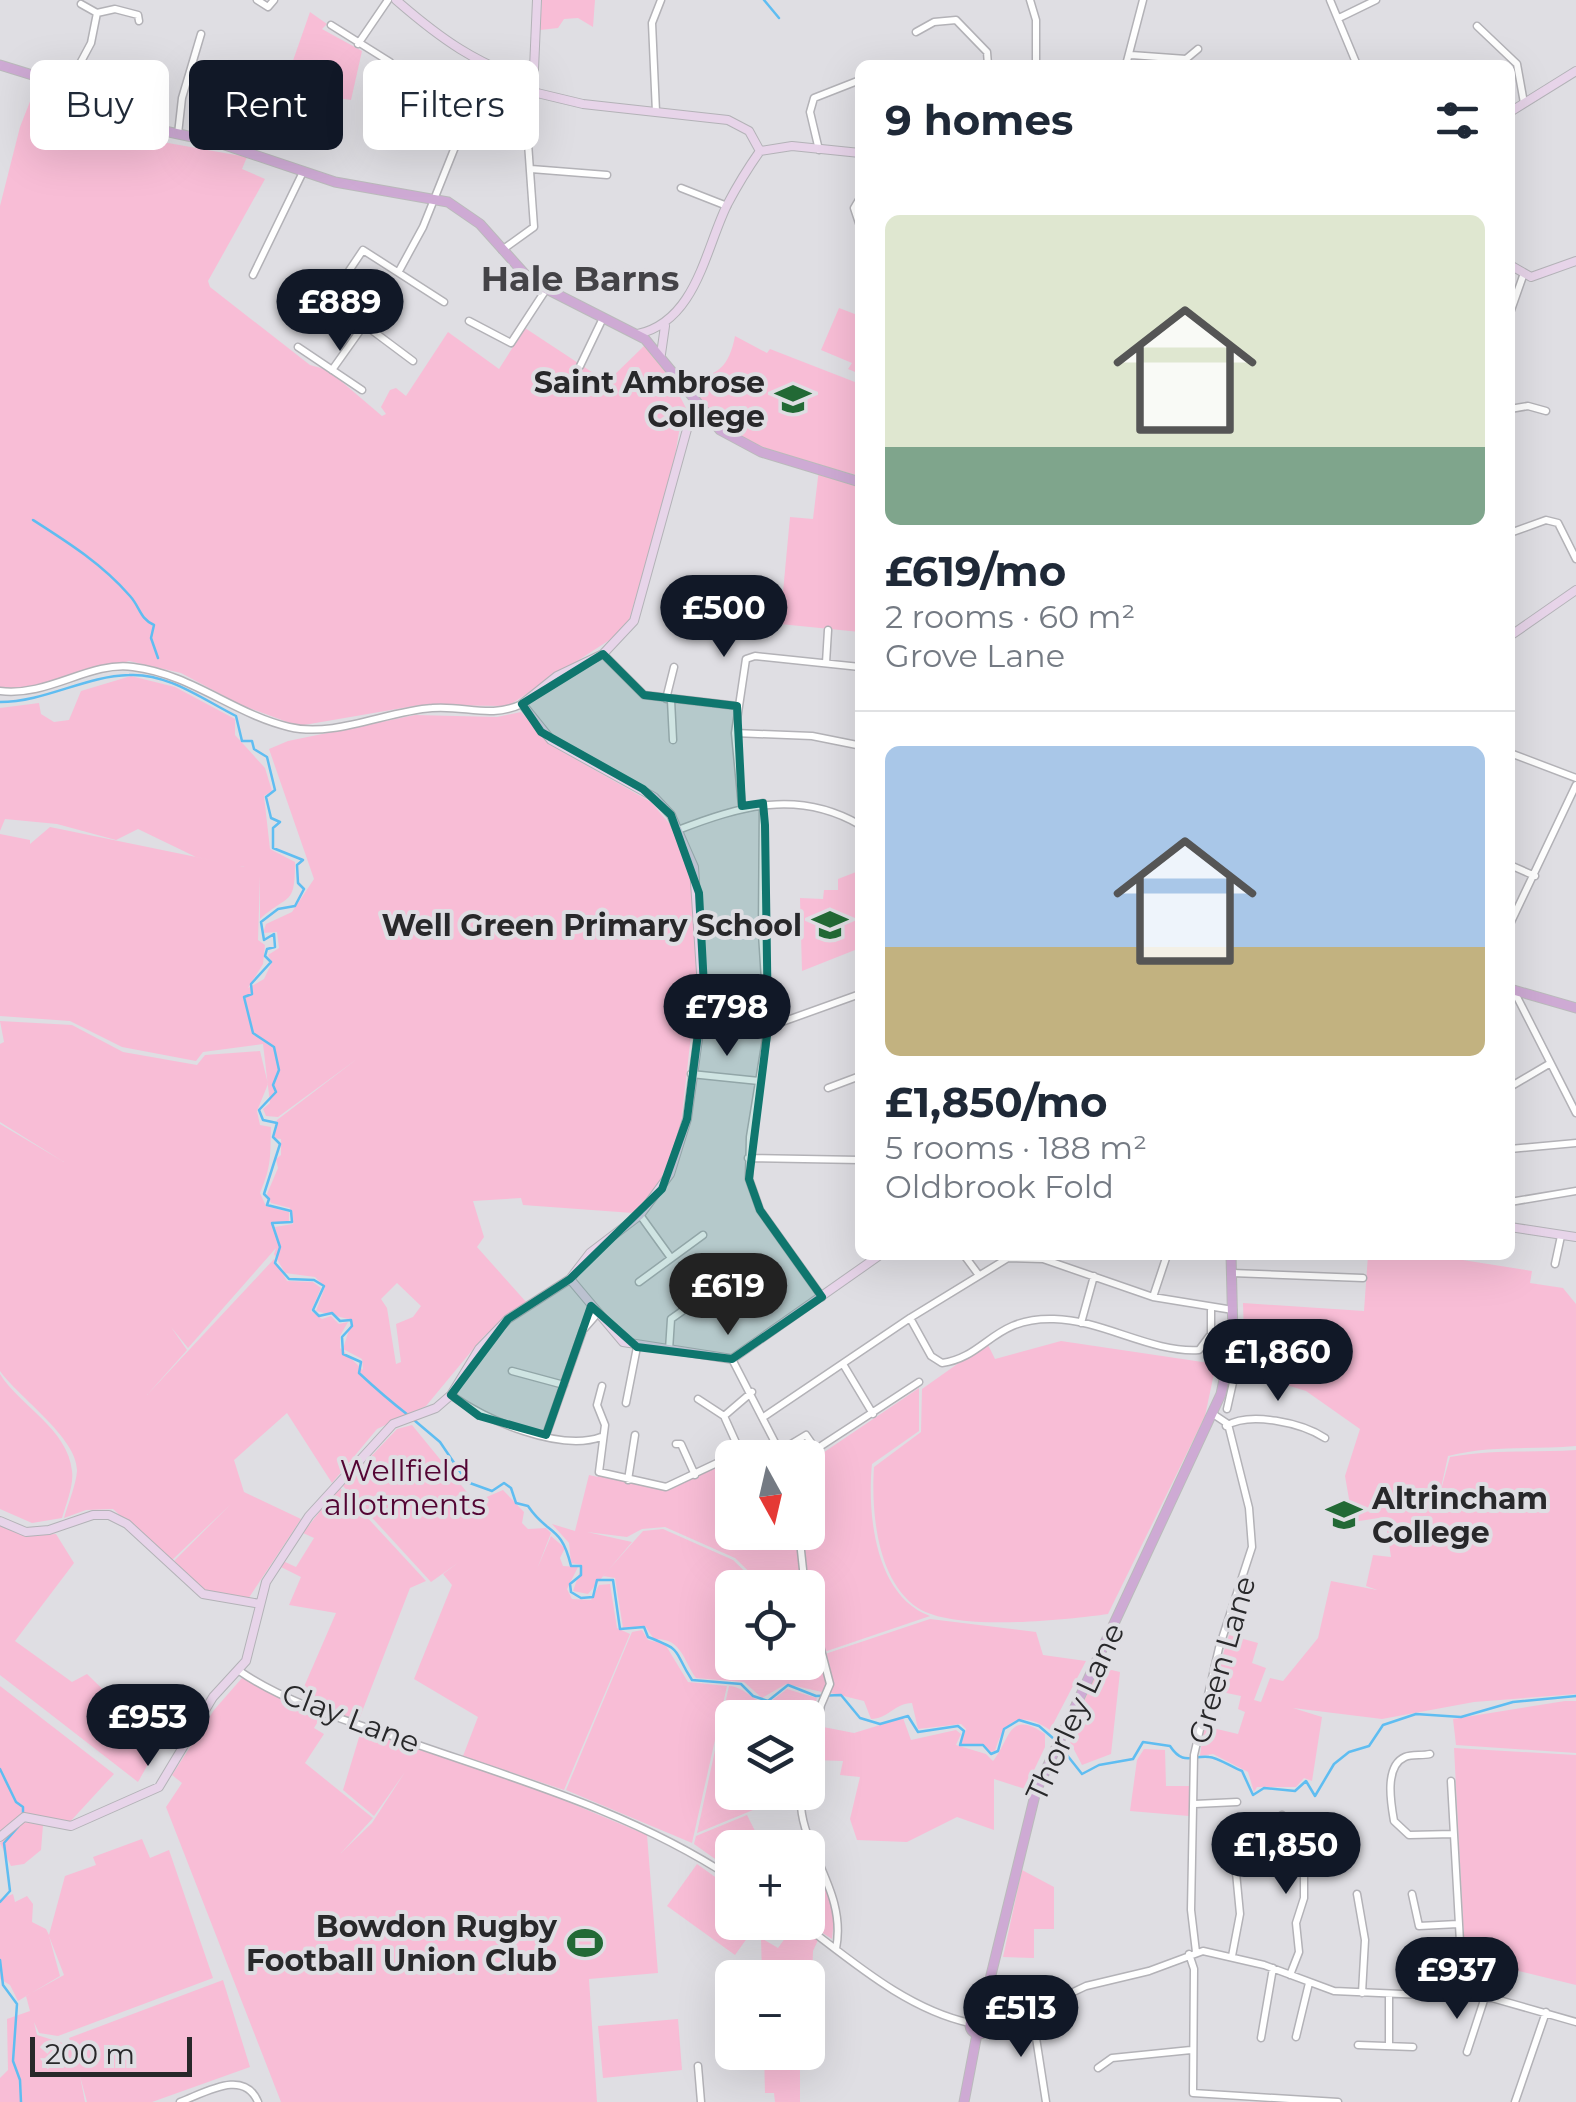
<!DOCTYPE html>
<html lang="en">
<head>
<meta charset="utf-8">
<style>
  body { margin:0; font-family:Montserrat,sans-serif; background:#f2f2f3; color:#1f2937; height:100vh; display:flex; flex-direction:column; font-size:38px; white-space:nowrap }
  * { box-sizing:border-box; margin:0 }
  p { font-size:32px; color:#747a83 }
  .icon { flex:none; width:55px; height:55px; fill:none; stroke:currentColor; stroke-width:2; stroke-linecap:round; stroke-linejoin:round }
  .map { position:relative; flex:1; overflow:hidden }
  .panel { position:absolute; left:855px; top:60px; width:660px; height:1200px; display:flex; flex-direction:column; background:#fff; border-radius:15px; box-shadow:0 10px 40px #0002 }
  .panel>* { flex:none }
  .hud { position:absolute; left:30px; top:60px; width:675px; height:90px; display:flex; gap:20px }
  .needle { width:65px; rotate:172deg }
  .fabs { position:absolute; left:715px; top:1440px; display:grid; gap:20px }
  .fabs a { display:grid; place-items:center; width:110px; height:110px; border-radius:15px; background:#fff; box-shadow:0 10px 40px #0002; font-size:50px }
  .scale { position:absolute; left:30px; bottom:25px; width:162px; box-sizing:border-box; padding-left:10px; border:5px solid #28282a; border-top:0; font-size:28px; line-height:35px; white-space:nowrap; color:#28282a; -webkit-text-stroke:8px #dfdee3; paint-order:stroke }
  .price { position:absolute; translate:-50% -85px; padding:0 22px; border-radius:35px; background:#111827; color:#fff; font-size:32px; line-height:65px; filter:drop-shadow(0 2px 5px #0008) }
  .price::after { content:''; position:absolute; left:50%; top:60px; width:30px; height:22px; margin-left:-15px; background:inherit; clip-path:polygon(0 0,100% 0,50% 100%) }
  .price.on { background:#222; color:#fff }
  ul { padding:0; list-style:none }
  li { display:grid; align-content:center; gap:20px; height:530px; padding:0 30px }
  li+li { border-top:2px solid #e0e1e3 }
  li span { display:grid; place-items:center; height:310px; border-radius:15px; color:#555 }
  li>.icon { margin-inline-start:auto }
  span .icon { width:180px; height:180px; fill:#fffc; stroke-width:1 }
  li b { font-size:42px }
  h2 { display:flex; justify-content:space-between; align-items:center; height:120px; padding:0 30px; font-size:42px }
  .pill { padding:0 35px; border-radius:15px; background:#fff; box-shadow:0 10px 40px #0002; font-size:35px; line-height:90px }
  .pill.on { background:#111827; color:#fff }
  .map>svg:first-child { display:block }
  .green { fill:#f8bdd6; fill-rule:evenodd }
  .lines { fill:none; stroke-linecap:round; stroke-linejoin:round }
  .stream { stroke:#5fbdf1; stroke-width:2.5 }
  .street-casing { stroke:#b3b2b7; stroke-width:9 }
  .secondary-casing { stroke:#b3b2b7; stroke-width:10 }
  .primary-casing { stroke:#bababb; stroke-width:11 }
  .street { stroke:#fff; stroke-width:6 }
  .secondary { stroke:#e7d4e9; stroke-width:8 }
  .primary { stroke:#ceaad4; stroke-width:9 }
  .marked { fill:#0f766e; fill-opacity:0.2; stroke:#0f766e; stroke-width:8; stroke-linejoin:round }
  .labels { text-anchor:middle; dominant-baseline:central; stroke-width:8; stroke-linejoin:round; paint-order:stroke }
  .poi-label { font-size:30px; font-weight:bold; fill:#28282a; stroke:#dfdee3; text-anchor:end }
  .park-label { font-size:30px; fill:#530433; stroke:#dfdee3 }
  .street-label { font-size:30px; fill:#28282a; stroke:#dfdee3 }
  .quarter-label { font-size:35px; font-weight:bold; fill:#444347; stroke:#dfdee3 }
</style>
</head>
<body>
<div class="map">
<svg width="1576" height="2102" viewBox="0 0 1576 2102">
  <rect width="100%" height="100%" fill="#dfdee3"/>
  <path class="green" d="M542 0H595L593 27 578 18 564 19 558 28 540 30Z
    M310 12 327 24 322 29 362 51 351 100 324 96 320 136 274 115Z
    M38 81 68 93 140 138 247 157 242 169 265 179 208 281 210 287 310 365 328 370 382 416 386 414 381 407 390 390 396 388 406 396 448 332 499 369 525 328 607 382 645 345 668 373 688 412 679 432 672 474 629 620 611 639 508 706 420 705 298 726 241 705 181 673 129 661 45 687 0 689V206L20 127Z
    M839 308 860 316V374L848 369 852 363 821 350Z
    M735 336 767 353 770 349 860 384V476C801 458 707 445 685 377 714 379 729 369 735 336Z
    M819 469 860 482V632L780 624 790 517 813 519Z
    M131 676 175 687 235 719V735L265 768 272 791 264 796 270 849 295 862C295 907 289 893 260 919V876L258 940 265 945 263 964 248 988 264 979 272 962 268 955 279 948 277 932 263 933 266 924 292 912 314 879 269 749 288 741 415 715 497 717 521 712 554 747 651 802 673 828 691 872 700 996 692 1026 680 1133 657 1188 633 1213 523 1205 521 1198 473 1201 484 1237 477 1247 527 1303 484 1336 426 1406 377 1429 332 1483 287 1413 234 1460 244 1492 301 1519 248 1599 206 1593 172 1563 231 1504 170 1562 113 1509 86 1510 64 1518C68 1504 76 1485 77 1471 78 1438 18 1397 0 1371V1124L64 1162 0 1122V1044L4 1042 0 1021 72 1025 123 1052 197 1065 205 1055 260 1051 268 1084 257 1111 260 1125 271 1127C270 1156 272 1165 260 1193L266 1206 289 1212V1221L271 1223 280 1246 275 1227 293 1224 290 1208 271 1203 267 1194 278 1168 276 1159 281 1155V1139L274 1138 277 1120 357 1059 278 1117 266 1116 263 1109 270 1103 263 1044 203 1052 196 1061 122 1047 70 1021 0 1016V834L30 840V844L50 827 245 867 196 857 138 829 116 840 57 824 5 819 0 831V708L39 703 41 714 54 722 69 720 81 691ZM276 1248 274 1254 285 1273 315 1277 325 1287 316 1311 352 1320 343 1349 362 1359 363 1370 340 1348V1336L348 1322 339 1324 331 1316 322 1319 311 1311 321 1288 313 1282 287 1281 274 1259 147 1395 187 1350 171 1327 188 1348ZM397 1283 421 1306 413 1317 396 1324 401 1362 396 1364 387 1308 381 1299Z
    M856 872 860 876V948L802 971 800 898 823 899 824 890H838V879Z
    M1368 1255H1431L1532 1271 1530 1283 1563 1288 1576 1304V1446C1531 1450 1492 1445 1448 1456L1439 1497 1450 1457C1492 1449 1533 1453 1576 1450V1694L1474 1702 1382 1719 1293 1708 1322 1717 1312 1781 1304 1778 1296 1787H1257L1254 1792 1248 1772 1213 1754 1200 1756 1204 1726 1238 1734 1245 1712 1238 1709 1241 1696 1212 1690 1229 1635 1258 1643 1252 1663 1266 1668 1254 1700 1261 1702 1270 1678 1283 1681 1318 1638 1331 1581 1377 1590 1366 1586 1373 1555 1391 1557 1385 1517 1353 1522 1345 1476 1360 1429 1306 1391 1245 1372 1243 1303 1364 1311Z
    M1061 1341 1216 1364 1205 1416 1108 1614C1065 1620 955 1632 918 1608 877 1581 871 1512 874 1467L921 1432 922 1389 987 1343 995 1359Z
    M0 1374C20 1406 68 1429 72 1471 74 1485 66 1504 62 1518L32 1523 0 1509Z
    M919 1388V1431L872 1464C867 1514 875 1596 930 1616L824 1652 805 1576 802 1533 808 1532V1463Z
    M412 1425 475 1502 503 1490 524 1512 522 1523 528 1529 546 1528 551 1533 537 1569 551 1536 565 1548 560 1558 563 1566 578 1567 567 1589 572 1599 591 1600 599 1585 610 1584 617 1628 630 1634 564 1790 463 1756 478 1717 414 1679 452 1585 443 1574 459 1562 431 1582 343 1486 397 1429Z
    M734 1457 732 1532 799 1533 805 1587H765L735 1558 665 1527 642 1529 627 1537 587 1532 632 1542 588 1594 573 1591 582 1565 571 1563 569 1543 552 1524 575 1531 589 1475 598 1477 599 1472 665 1487Z
    M339 1487 426 1581 410 1588 358 1722 300 1696 336 1613 289 1605 301 1577 281 1567 283 1561 296 1567 314 1538 303 1533Z
    M0 1524 25 1536 56 1534 74 1563 15 1641 72 1682 87 1674 121 1707 137 1712 138 1735 160 1743 138 1782 0 1675Z
    M663 1529 733 1560 761 1587 732 1588V1662H808V1619L826 1684 822 1692 786 1684 762 1698 744 1682 696 1678C683 1660 682 1638 654 1639L645 1626 623 1628 615 1578 603 1576 643 1531Z
    M930 1619 1036 1632 1043 1655 1086 1661 1050 1730C1021 1710 1004 1719 995 1751L990 1752 983 1744H961L966 1729 961 1724 918 1729 912 1703C895 1703 888 1719 871 1719L864 1701 827 1692 825 1654Z
    M642 1630 648 1640 665 1644 688 1682 727 1686 692 1843 566 1790 632 1632Z
    M1099 1667 1120 1672 1111 1754 1082 1765 1068 1738Z
    M242 1678 322 1715 314 1728 324 1734 305 1763 373 1818 341 1853 372 1823 405 1772 374 1816 343 1790 361 1731 525 1784 647 1835 658 1973 589 1979 597 2102H281L166 1807 182 1783 172 1775 214 1710Z
    M0 1686 114 1774 68 1824C38 1815 24 1810 0 1832Z
    M729 1686C745 1687 751 1700 767 1704L787 1689 817 1698 808 1729V1718H732V1792L770 1793 775 1801 697 1833Z
    M1565 1701H1576V1753L1456 1745 1453 1719Z
    M903 1718 911 1740 956 1730 961 1734 956 1745 986 1754 993 1761C1010 1741 1008 1708 1045 1734V1747L1025 1789 994 1779V1830L957 1817 907 1842 857 1840 850 1819 860 1777 840 1775 843 1761 813 1760 818 1726 854 1733Z
    M1454 1748 1576 1755V1985L1465 1958Z
    M1144 1749 1165 1750 1166 1786H1190L1189 1816 1130 1811 1137 1760Z
    M747 1815 763 1847 732 1848V1871L694 1844 696 1836Z
    M23 1822 43 1825 41 1850 24 1864 11 1866 0 1843Z
    M142 1839 150 1858 169 1850 213 1978 58 2036 39 2033 34 2022 37 2035 72 2046 69 2038 223 1980 250 2067 152 2102H87L80 2076 85 2102H0V2078L8 2070 7 2019 30 2011 26 1996 64 1975 49 1936 60 1976 18 2001 10 1985 0 1979V1899L13 1894 15 1902 27 1896 33 1904 32 1922 46 1929 49 1935 65 1876 96 1865 93 1857Z
    M814 1848 835 1909 832 1939 807 1923 808 1850Z
    M697 1864 732 1889V1922L758 1923 735 1955 667 1906Z
    M1022 1870 1054 1887V1929H1034V1958L1003 1957Z
    M795 1924 818 1940 813 1951 811 2016 808 2017V1978L762 1977 761 1938 778 1948Z
    M678 2019 682 2070 603 2078 598 2026Z
    M764 2053H800V2102H775L774 2093H765Z"/>
  <g class="lines">
    <path class="stream" d="M764 0 779 18
      M33 520C69 543 102 564 130 596 140 607 140 619 154 625L151 638 158 658
      M0 702C45 702 85 676 129 675 168 673 202 699 236 716L242 741H252L254 749 267 757 275 790 266 797 271 818 280 822 273 828V848L303 860 297 865 298 883 304 889 295 906 278 909 261 922 264 940 274 934 275 947 267 949 265 956 271 962 251 984 252 994 244 997 253 1033 274 1047 279 1070 273 1085 276 1092 259 1110 263 1120 277 1123 273 1137 280 1144 264 1194 269 1199 267 1205 291 1211 292 1222 272 1223 280 1247 275 1263 289 1279 314 1280 324 1286 313 1310 319 1316 332 1313 340 1321 351 1320 352 1326 342 1337 343 1354 361 1362 359 1373C375 1388 390 1401 408 1415
      M414 1420 440 1442 467 1482 492 1491 504 1483 511 1488 516 1503 528 1506C548 1536 561 1524 571 1566H581V1575L570 1584 571 1592 581 1598 593 1597 597 1580H613L620 1629 644 1627 648 1637C686 1652 671 1648 692 1680L741 1684 753 1696 768 1701 788 1685 816 1696 841 1695 860 1718 880 1724 908 1716 918 1732 958 1726 964 1731 960 1745H983L991 1754 998 1751 1004 1729 1019 1720 1039 1726 1054 1739
      M1059 1745 1082 1774 1099 1765 1133 1759 1143 1742 1170 1746C1183 1766 1192 1755 1209 1757 1217 1757 1233 1768 1242 1771L1253 1795 1264 1788 1295 1791 1306 1781 1315 1796 1334 1764 1349 1752 1369 1746 1383 1725 1416 1714 1461 1717 1513 1702 1576 1696
      M0 1769 16 1802 23 1807V1815
      M0 1902 10 1891 4 1843 18 1827
      M0 1960 3 1985 17 2004 13 2061 20 2080 21 2102"/>
    <defs>
      <path id="street" d="M257 0 268 7 274 0
        M1030 0 1036 20V65
        M1330 0 1357 65
        M81 4 97 13
        M1339 18 1376 0
        M331 25 390 62
        M1477 26 1517 64 1524 103
        M916 32 934 22 956 20 987 52 988 65
        M358 44 388 0
        M1131 55 1186 59 1198 49
        M1126 65 1143 0
        M238 84 259 91
        M68 86 91 43 97 13 115 9 138 15 139 21
        M656 112 652 23 661 0
        M386 117 457 134
        M178 134 182 98 201 34
        M216 142 242 68
        M819 150 810 112 814 98 860 80
        M531 169 607 175
        M681 188 727 206
        M860 198 854 208 860 226
        M502 250 534 227 527 129 533 92
        M399 271 423 227 487 67
        M253 275 302 174
        M1510 313 1523 276
        M469 321 511 343 545 291
        M298 347 362 390
        M413 361 330 299 363 250 444 302
        M580 366 603 318
        M332 370 364 325
        M1510 409 1528 406 1546 411
        M1510 533 1546 520 1558 523 1576 559
        M603 654 644 695 737 706
        M826 663 828 630
        M0 691C49 697 89 661 133 667 191 674 234 714 289 727 334 738 387 711 432 708 465 705 490 719 522 704
        M666 699 674 667
        M671 700 673 740
        M735 733 812 736 857 745
        M1510 753 1576 778
        M763 803 762 933 768 1027 750 1137 749 1179 760 1210 822 1297
        M742 806 735 733 746 659 755 656 860 667
        M678 830C740 806 798 789 860 825
        M1510 865 1535 876
        M1510 924 1576 785
        M1514 991 1576 1113
        M768 1027 860 994
        M691 1074 759 1081
        M1510 1087 1549 1064
        M828 1088 860 1076
        M1510 1149 1576 1143
        M748 1158 860 1160
        M1510 1202 1576 1191
        M640 1215 671 1258
        M964 1255 978 1274
        M1555 1264 1561 1236
        M1232 1273 1363 1278
        M639 1282 703 1235
        M1153 1297 1166 1258
        M910 1318 931 1356 942 1363C986 1357 993 1317 1054 1319 1103 1320 1151 1353 1199 1350L1211 1334V1310
        M1081 1323 1094 1276
        M669 1350 671 1319 702 1297
        M732 1359 783 1458
        M843 1364 873 1414
        M512 1371 564 1385
        M602 1386 597 1405 605 1425 599 1472 666 1487 736 1454 738 1447 724 1416 752 1392
        M451 1395C485 1420 560 1452 601 1437
        M698 1399 724 1416
        M626 1403 637 1347
        M1227 1409 1236 1369 1229 1363
        M765 1416 910 1318 1008 1258 1043 1259 1153 1297 1233 1310
        M1226 1426C1250 1411 1302 1423 1325 1438
        M546 1435 583 1330 597 1314
        M676 1444H681L695 1475
        M821 1446 919 1382
        M781 1450 806 1435 815 1448
        M628 1480 635 1435
        M799 1532 805 1588
        M808 1600 830 1684 821 1705 808 1776
        M238 1670C285 1703 348 1721 401 1739 515 1779 630 1811 732 1878
        M1430 1754C1422 1756 1412 1754 1405 1757 1384 1766 1391 1804 1394 1821L1409 1835 1454 1834
        M1451 1781 1463 1996
        M801 1792C796 1846 848 1888 836 1949
        M1195 1804 1237 1802
        M1282 1815 1286 1859 1304 1870
        M1357 1894 1365 1940 1362 1993
        M1412 1894 1419 1926 1458 1924
        M800 1922C852 1961 906 2009 970 2023
        M1196 1952 1191 1910 1194 1755 1219 1648 1252 1547 1249 1508 1228 1424 1213 1414
        M1189 1954 1194 1969 1193 2093 1338 2102
        M1232 1956 1240 1914 1235 1862
        M1290 1975 1299 1952 1296 1923 1304 1898V1870L1327 1860
        M1032 2012 1046 2102
        M988 2027 1006 2024 1086 1986 1149 1971 1203 1951 1264 1965 1334 1991 1492 1998 1576 2022
        M1296 2037 1309 1983
        M1261 2038 1273 1968
        M1358 2045 1413 2047
        M1389 2046V1994
        M1467 2052 1485 1997
        M698 2066 701 2102
        M1098 2068 1112 2058 1191 2050
        M180 2102C205 2093 244 2068 258 2102
        M1515 2102 1546 2012"/>
      <path id="secondary" d="M396 0C442 40 475 63 533 83
        M537 0 533 92 583 104 728 120 749 131 760 151
        M1052 65H1085
        M1510 112 1576 71
        M760 151 792 146 860 153
        M1510 265 1531 277 1576 261
        M638 334C696 321 705 250 727 205 737 186 748 168 760 151
        M661 354 665 326
        M1510 636 1576 590
        M1510 1227 1576 1237
        M570 1279 623 1342 732 1359 880 1255
        M0 1521 26 1532 49 1530 93 1515H109L127 1524 203 1594 260 1604
        M0 1837 24 1817 71 1826 159 1787 213 1697 246 1661 266 1582 309 1516 393 1424 436 1408 451 1395 479 1349 508 1319 570 1279 590 1253 640 1215 670 1174 687 1119 703 1003 694 867 671 815 654 797 551 740 522 704 557 676 603 654 634 621 689 422 699 409"/>
      <path id="primary" d="M0 65 68 86 141 126 216 142 335 182 448 202 480 224 531 281 645 339 720 430 761 452 860 482
        M1510 989 1576 1008
        M970 2025a9 9 0 1 1 18 0a9 9 0 1 1-18 0Z
        M981 2016 1036 1791 1221 1394 1233 1336 1231 1255
        M964 2102 977 2034"/>
    </defs>
    <use href="#street" class="street-casing"/>
    <use href="#secondary" class="secondary-casing"/>
    <use href="#primary" class="primary-casing"/>
    <use href="#street" class="street"/>
    <use href="#secondary" class="secondary"/>
    <use href="#primary" class="primary"/>
  </g>
  <path class="marked" d="M603 654 644 695 737 706 742 806 763 803 765 825 768 1027 749 1179 760 1210 822 1297 732 1359 637 1347 591 1306 546 1435 479 1416 451 1395 508 1319 570 1279 662 1189 687 1119 704 987 699 893 671 815 643 789 541 732 522 704Z"/>
  <defs>
    <symbol id="school-bare" viewBox="-9 -9 18 18"><path d="M0-5L7-2L0 1L-7-2ZM-4 1L0 2.5L4 1V4Q0 6-4 4Z" fill="#226935" stroke="#dfdee3" stroke-width="2.5" paint-order="stroke"/></symbol>
    <symbol id="stadium-bare" viewBox="-9 -9 18 18"><path d="M0-5a6.5 5 0 1 0 0 10a6.5 5 0 1 0 0-10ZM-3.5-1.8h7v3.6h-7Z" fill="#226935" stroke="#dfdee3" stroke-width="2.5" paint-order="stroke"/></symbol>
  </defs>
  <g fill-rule="evenodd">
    <use href="#school-bare" x="768" y="374" width="50" height="50"/>
    <use href="#school-bare" x="805" y="900" width="50" height="50"/>
    <use href="#school-bare" x="1319" y="1490" width="50" height="50"/>
    <use href="#stadium-bare" x="560" y="1918" width="50" height="50"/>
  </g>
  <g class="labels">
    <g class="poi-label">
      <text x="765" y="382">Saint Ambrose<tspan x="765" dy="34">College</tspan></text>
      <text x="802" y="925">Well Green Primary School</text>
      <text x="1372" y="1498" text-anchor="start">Altrincham<tspan x="1372" dy="34">College</tspan></text>
      <text x="557" y="1926">Bowdon Rugby<tspan x="557" dy="34">Football Union Club</tspan></text>
    </g>
    <g class="park-label">
      <text x="405" y="1470">Wellfield<tspan x="405" dy="34">allotments</tspan></text>
    </g>
    <g class="street-label">
      <text transform="translate(1222 1660) rotate(-74)">Green Lane</text>
      <text transform="translate(1075 1712) rotate(-65)">Thorley Lane</text>
      <text transform="translate(351 1718) rotate(21)">Clay Lane</text>
    </g>
    <g class="quarter-label">
      <text x="580" y="278">Hale Barns</text>
    </g>
  </g>
</svg>
<div class="fabs">
<a><svg class="needle" viewBox="-14 -14 28 28"><path d="M0-13l5 13h-10z" fill="#e53935"/><path d="M0 13l5-13h-10z" fill="#747a83"/></svg></a>
<a><svg class="icon" aria-label="locate" viewBox="0 0 24 24"><circle cx="12" cy="12" r="6"/><path d="M12 2v4M12 18v4M2 12h4M18 12h4"/></svg></a>
<a><svg class="icon" aria-label="layers" viewBox="0 0 24 24"><path d="M12 4l9 5-9 5-9-5zM3 14l9 5 9-5"/></svg></a>
<a>+</a>
<a>−</a>
</div>
<div class="scale">200 m</div>
<b class="price" style="left:340px;top:354px">£889</b>
<b class="price" style="left:724px;top:660px">£500</b>
<b class="price" style="left:727px;top:1059px">£798</b>
<b class="price on" style="left:728px;top:1338px">£619</b>
<b class="price" style="left:1278px;top:1404px">£1,860</b>
<b class="price" style="left:148px;top:1769px">£953</b>
<b class="price" style="left:1286px;top:1897px">£1,850</b>
<b class="price" style="left:1457px;top:2022px">£937</b>
<b class="price" style="left:1021px;top:2060px">£513</b>
<div class="hud">
<a class="pill">Buy</a>
<a class="pill on">Rent</a>
<a class="pill">Filters</a>
</div>
<section class="panel">
<h2>9 homes<svg class="icon" aria-label="filters" viewBox="0 0 24 24"><path d="M4 7h16M4 17h16"/><circle cx="9" cy="7" r="2"/><circle cx="15" cy="17" r="2"/></svg></h2>
<ul>
<li><span style="background:linear-gradient(#dfe7d0 75%,#7fa58c 0)"><svg class="icon" aria-label="home" viewBox="0 0 24 24"><path d="M3 11l9-7 9 7M6 9v11h12V9"/></svg></span><div><b>£619/mo</b><p>2 rooms · 60 m²</p><p>Grove Lane</p></div></li>
<li><span style="background:linear-gradient(#a9c7e8 65%,#c2b280 0)"><svg class="icon" aria-label="home" viewBox="0 0 24 24"><path d="M3 11l9-7 9 7M6 9v11h12V9"/></svg></span><div><b>£1,850/mo</b><p>5 rooms · 188 m²</p><p>Oldbrook Fold</p></div></li>
</ul>
</section>
</div>
</body>
</html>
